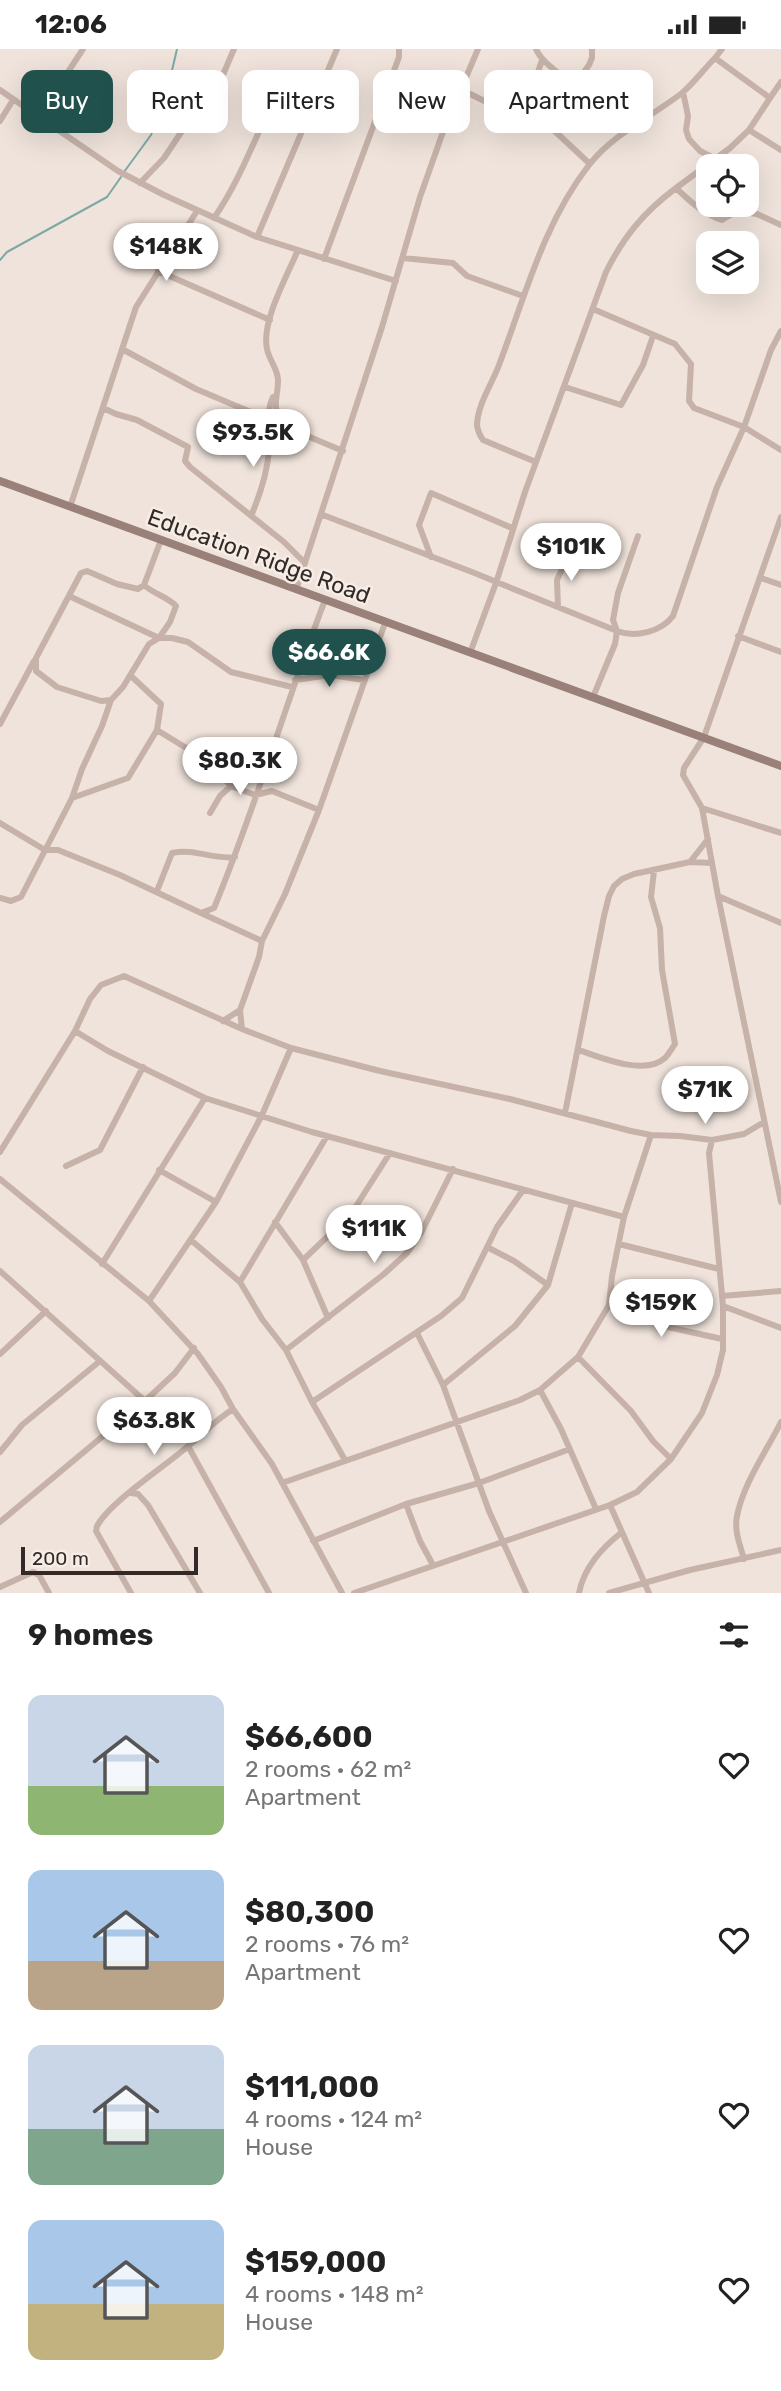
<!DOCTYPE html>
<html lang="en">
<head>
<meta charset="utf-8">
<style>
  body { margin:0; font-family:Rubik,sans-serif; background:#f2f2f2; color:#222; height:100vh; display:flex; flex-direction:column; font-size:26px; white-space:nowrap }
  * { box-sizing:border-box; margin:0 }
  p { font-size:23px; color:#767676 }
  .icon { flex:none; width:38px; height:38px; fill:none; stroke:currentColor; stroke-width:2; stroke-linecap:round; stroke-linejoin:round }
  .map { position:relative; height:1544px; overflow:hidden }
  .side { display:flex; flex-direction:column; background:#fff; flex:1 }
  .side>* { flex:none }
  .hud { position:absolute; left:21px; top:21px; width:740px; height:63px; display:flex; gap:14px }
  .tools { position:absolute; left:696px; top:105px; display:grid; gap:14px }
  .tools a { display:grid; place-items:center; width:63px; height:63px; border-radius:14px; background:#fff; box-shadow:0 7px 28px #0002; font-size:35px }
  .scale { position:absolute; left:21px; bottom:18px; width:177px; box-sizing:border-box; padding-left:7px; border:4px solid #332a27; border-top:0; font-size:19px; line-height:24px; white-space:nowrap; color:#332a27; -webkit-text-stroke:5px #f7ede7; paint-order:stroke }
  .price { position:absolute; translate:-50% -60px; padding:0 16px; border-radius:24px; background:#fff; color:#222; font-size:23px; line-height:46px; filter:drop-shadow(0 2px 4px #0008) }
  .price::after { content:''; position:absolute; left:50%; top:42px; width:21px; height:16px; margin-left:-10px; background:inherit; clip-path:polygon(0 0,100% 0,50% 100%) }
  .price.active { background:#21514d; color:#fff }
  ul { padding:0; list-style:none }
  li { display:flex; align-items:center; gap:21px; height:175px; padding:0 28px }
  li span { display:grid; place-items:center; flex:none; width:196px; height:140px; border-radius:14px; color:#555 }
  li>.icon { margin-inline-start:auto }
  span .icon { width:84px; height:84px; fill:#fffc; stroke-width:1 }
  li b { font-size:30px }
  h2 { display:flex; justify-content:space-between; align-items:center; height:84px; padding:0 28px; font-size:30px }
  .tag { padding:0 24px; border-radius:14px; background:#fff; box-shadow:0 7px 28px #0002; font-size:24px; line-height:63px }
  .tag.active { background:#21514d; color:#fff }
  .status { display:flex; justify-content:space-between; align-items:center; height:49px; padding:0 35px; background:#fff; direction:ltr }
  .status svg { height:19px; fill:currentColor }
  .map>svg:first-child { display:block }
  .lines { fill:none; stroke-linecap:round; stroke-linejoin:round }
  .stream { stroke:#7da9a5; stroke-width:2 }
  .minor { stroke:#c6b2a8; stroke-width:6 }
  .secondary { stroke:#99817a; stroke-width:8 }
  .labels { text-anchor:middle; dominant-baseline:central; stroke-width:5; stroke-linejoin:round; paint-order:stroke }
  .street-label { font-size:23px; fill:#332a27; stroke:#f7ede7 }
</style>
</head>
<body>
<div class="status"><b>12:06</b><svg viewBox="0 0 49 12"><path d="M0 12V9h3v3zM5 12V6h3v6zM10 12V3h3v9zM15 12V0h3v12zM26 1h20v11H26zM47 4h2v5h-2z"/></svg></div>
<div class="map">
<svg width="781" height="1544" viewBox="0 0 781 1544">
  <rect width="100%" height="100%" fill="#efe3db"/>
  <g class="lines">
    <path class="stream" d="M124 123 151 86 167 43 177 0
      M0 211 7 203 107 148 121 128"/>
    <path class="minor" d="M536 0C542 14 561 25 573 36
      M722 0 715 9 770 49 749 81 730 99 676 139C690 152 703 165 722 171L737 162 757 165 781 176
      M535 32 542 11
      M460 40 523 71 545 73 590 115
      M0 41 118 122 164 146 257 188 396 232
      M683 43 688 67 686 81 689 90 700 102 714 109
      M770 49 781 33
      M39 67 83 0
      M0 72 13 51
      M554 79 557 61 589 16 592 9V0
      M749 81 781 101
      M140 134 164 109 184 79 203 59 219 35 234 0
      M214 169C244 126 259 75 285 30L290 29 318 44
      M257 188 337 0
      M403 209 453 214 467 227 523 247
      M324 210 399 8V0
      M158 222 270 271
      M593 260 675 295 691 315 689 352 694 359 744 378 781 401
      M122 300 196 340 343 402
      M565 338 621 356 643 316 653 287
      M103 359 116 365 137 371 188 398 185 412 190 418 284 493 305 514
      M287 376C269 359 278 352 278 331 278 320 269 311 267 300 261 273 287 227 298 201
      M536 413 483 391C480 387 478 382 477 377 477 356 492 335 499 316 525 248 543 175 589 116 613 85 651 68 682 44 694 34 704 20 715 9
      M70 458 136 258 197 162
      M323 466 472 523 617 582C635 589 661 583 673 567L717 438 744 378 771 301 781 282
      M251 467C260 446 267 425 269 402 272 383 264 367 273 348
      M781 468 704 688 684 719 683 726 702 759 718 847 781 1153
      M431 508 419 476 431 444 512 479
      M761 529 781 536
      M144 536C153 545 167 547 176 557L170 573 159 589
      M296 541 382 278 420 148 444 80 478 0
      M69 547 159 589
      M558 558 557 531 569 505
      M738 587 781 603
      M470 604 496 534 525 443 606 223C624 187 644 163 676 139
      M295 631 330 626 364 631
      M593 648 615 595 617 582 613 571 618 544 638 487
      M111 651 101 652 57 638 36 622V609L81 524 87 522 117 535 138 540 144 536 161 491
      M0 675 34 612
      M157 681 188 700 217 722 231 737 255 746 272 742 319 761
      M72 749 128 729 157 681 161 655 131 627
      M702 759 781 784
      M210 764 220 747 231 737
      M0 774 45 801H58L120 826 201 864
      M690 813 708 790
      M157 842 172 804C195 799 213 811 235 808
      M718 847 781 874
      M0 849 11 852 21 848 72 749 82 720 102 677 111 651 123 638 149 595 159 589H172L188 593 231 623 292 638
      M262 892 201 864 214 859C256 758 286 653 325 551
      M223 972 240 961
      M242 980 240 961 259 908 262 892 285 845 319 761 385 574
      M75 982 108 1002 205 1049 312 1083 624 1168
      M579 1001C601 1009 645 1027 665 1009 669 1005 672 999 675 995L662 921 660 879 651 848 654 822
      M565 1064 604 867 609 847 614 837 622 830 634 825 690 813 712 814
      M0 1103 75 982 90 950 101 936 124 927 242 980 291 999 380 1022 510 1050 631 1082 651 1086 680 1087 712 1091 744 1085 764 1073
      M66 1117 100 1101 143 1018
      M159 1121 216 1153
      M0 1130 149 1252 198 1305 221 1338 233 1360 272 1415 342 1544
      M275 1173 303 1211 328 1269
      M192 1192 240 1233 262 1270 286 1301 312 1353 345 1411
      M619 1195 719 1220
      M487 1198 514 1212 548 1236
      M303 1211 351 1165 390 1104
      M102 1215 205 1049
      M0 1222 145 1352
      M240 1233 327 1087
      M722 1247 781 1242
      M149 1252 216 1153 262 1066 291 999
      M609 1256 668 1278 722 1290
      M723 1257 781 1279
      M417 1284 443 1336 489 1462 526 1544
      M286 1301 384 1225 407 1204 421 1184 453 1120
      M0 1305 46 1262
      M578 1308 631 1362 653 1392 671 1410
      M443 1336 515 1277 548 1236 572 1154
      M540 1341 561 1380 596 1460
      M312 1353 441 1267 462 1249 497 1178 523 1141
      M188 1397 269 1544
      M0 1403 22 1376 100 1312
      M282 1434 520 1351 540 1341 578 1308 609 1256 612 1227 624 1168 651 1086
      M131 1444 138 1445 148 1456 200 1544
      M406 1455 420 1492 433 1516
      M610 1456 649 1544
      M0 1473 145 1352 175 1324 194 1299
      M313 1492 406 1455 479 1434 570 1400
      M744 1510C740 1496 734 1482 737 1467 743 1435 766 1403 781 1373
      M0 1538 33 1523 39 1526 49 1544
      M131 1544 96 1482 97 1477C110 1453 164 1418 187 1398 204 1384 213 1373 233 1360
      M354 1544 610 1456 637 1443 671 1410 702 1364 717 1326 723 1301V1257L709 1104 712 1091
      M579 1544C584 1518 602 1499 622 1483
      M609 1544 690 1521 781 1501"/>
    <path class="secondary" d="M0 432 781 717"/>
  </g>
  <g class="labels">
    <g class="street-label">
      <text transform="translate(259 507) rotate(20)">Education Ridge Road</text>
    </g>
  </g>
</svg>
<div class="tools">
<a><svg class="icon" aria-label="locate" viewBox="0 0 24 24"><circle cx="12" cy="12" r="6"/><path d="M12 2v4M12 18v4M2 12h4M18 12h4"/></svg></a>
<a><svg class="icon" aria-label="layers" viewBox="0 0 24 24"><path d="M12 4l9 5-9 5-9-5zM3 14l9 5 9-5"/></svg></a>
</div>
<div class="scale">200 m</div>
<b class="price" style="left:166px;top:234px">$148K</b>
<b class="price" style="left:253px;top:420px">$93.5K</b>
<b class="price" style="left:571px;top:534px">$101K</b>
<b class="price active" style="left:329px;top:640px">$66.6K</b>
<b class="price" style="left:240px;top:748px">$80.3K</b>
<b class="price" style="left:705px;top:1077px">$71K</b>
<b class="price" style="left:374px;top:1216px">$111K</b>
<b class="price" style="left:661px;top:1290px">$159K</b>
<b class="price" style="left:154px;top:1408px">$63.8K</b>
<div class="hud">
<a class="tag active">Buy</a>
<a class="tag">Rent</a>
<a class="tag">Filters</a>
<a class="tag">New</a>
<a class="tag">Apartment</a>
</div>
</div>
<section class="side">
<h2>9 homes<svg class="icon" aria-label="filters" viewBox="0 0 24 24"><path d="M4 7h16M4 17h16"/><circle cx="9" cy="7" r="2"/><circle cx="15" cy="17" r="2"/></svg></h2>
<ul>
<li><span style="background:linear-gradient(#c9d6e8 65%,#8fb573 0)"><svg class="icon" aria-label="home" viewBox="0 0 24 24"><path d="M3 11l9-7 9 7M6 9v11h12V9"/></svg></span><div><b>$66,600</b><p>2 rooms · 62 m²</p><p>Apartment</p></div><svg class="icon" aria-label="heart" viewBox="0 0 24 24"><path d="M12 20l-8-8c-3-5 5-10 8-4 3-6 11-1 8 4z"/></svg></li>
<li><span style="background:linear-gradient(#a9c7e8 65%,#b9a48a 0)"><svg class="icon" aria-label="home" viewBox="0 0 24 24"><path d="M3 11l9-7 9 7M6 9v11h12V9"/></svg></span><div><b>$80,300</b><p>2 rooms · 76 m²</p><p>Apartment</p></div><svg class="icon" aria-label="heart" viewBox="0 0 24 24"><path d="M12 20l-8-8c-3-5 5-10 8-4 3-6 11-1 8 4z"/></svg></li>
<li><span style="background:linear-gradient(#c9d6e8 60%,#7fa58c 0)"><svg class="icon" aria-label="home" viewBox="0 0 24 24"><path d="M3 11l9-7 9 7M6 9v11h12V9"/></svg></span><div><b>$111,000</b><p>4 rooms · 124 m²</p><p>House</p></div><svg class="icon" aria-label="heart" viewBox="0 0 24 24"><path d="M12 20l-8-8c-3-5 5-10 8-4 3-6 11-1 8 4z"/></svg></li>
<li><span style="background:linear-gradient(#a9c7e8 60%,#c2b280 0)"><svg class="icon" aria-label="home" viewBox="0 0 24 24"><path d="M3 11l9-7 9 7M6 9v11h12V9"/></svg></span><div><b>$159,000</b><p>4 rooms · 148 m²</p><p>House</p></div><svg class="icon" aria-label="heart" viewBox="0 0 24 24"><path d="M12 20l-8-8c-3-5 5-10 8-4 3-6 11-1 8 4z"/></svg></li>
</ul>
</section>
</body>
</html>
